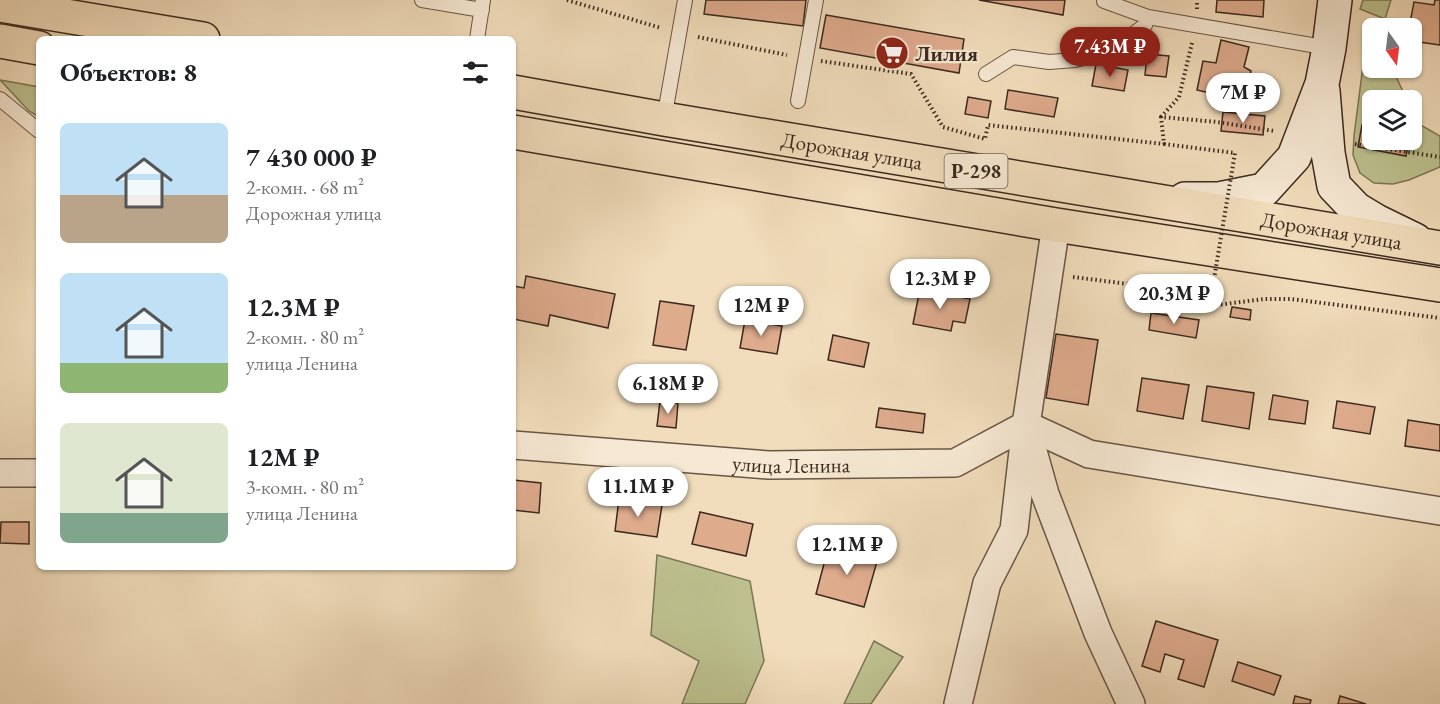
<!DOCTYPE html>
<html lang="ru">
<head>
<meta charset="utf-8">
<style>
  body { margin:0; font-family:"EB Garamond",serif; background:#f2f2f2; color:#202124; height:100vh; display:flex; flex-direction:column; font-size:22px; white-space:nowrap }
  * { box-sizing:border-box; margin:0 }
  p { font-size:20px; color:#757577 }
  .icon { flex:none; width:33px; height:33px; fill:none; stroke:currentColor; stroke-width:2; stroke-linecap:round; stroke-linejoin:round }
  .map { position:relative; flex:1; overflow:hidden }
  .details { position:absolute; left:36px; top:36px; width:480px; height:534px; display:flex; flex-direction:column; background:#fff; border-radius:9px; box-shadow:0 2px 4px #0004 }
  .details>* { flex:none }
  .needle { width:39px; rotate:166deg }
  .fabs { position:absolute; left:1362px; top:18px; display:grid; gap:12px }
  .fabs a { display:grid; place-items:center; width:60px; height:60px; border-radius:9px; background:#fff; box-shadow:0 2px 4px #0004; font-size:30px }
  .price { position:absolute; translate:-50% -51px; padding:0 14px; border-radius:21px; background:#fff; color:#222; font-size:20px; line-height:39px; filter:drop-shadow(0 2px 3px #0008) }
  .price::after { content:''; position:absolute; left:50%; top:36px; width:18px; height:14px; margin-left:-9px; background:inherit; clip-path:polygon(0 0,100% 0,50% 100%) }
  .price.current { background:#8f2418; color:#fff }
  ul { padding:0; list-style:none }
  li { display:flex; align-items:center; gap:18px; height:150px; padding:0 24px }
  li span { display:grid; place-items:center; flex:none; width:168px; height:120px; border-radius:9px; color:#555 }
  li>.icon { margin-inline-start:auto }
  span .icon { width:72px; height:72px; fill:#fffc; stroke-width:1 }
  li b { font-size:26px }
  h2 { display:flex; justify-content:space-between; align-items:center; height:72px; padding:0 24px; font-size:26px }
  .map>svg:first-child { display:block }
  .green { fill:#bcc08e; stroke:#7c7556; stroke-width:1.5 }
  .building { fill:#deab8d; stroke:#3c2a1f; stroke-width:1.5 }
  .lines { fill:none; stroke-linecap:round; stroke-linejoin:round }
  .service-casing { stroke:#695646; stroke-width:16 }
  .minor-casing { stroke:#695646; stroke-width:30 }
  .secondary-casing { stroke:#3c2a1f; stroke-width:36 }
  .trunk-casing { stroke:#3c2a1f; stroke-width:36 }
  .path { stroke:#3c2a1f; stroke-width:4; stroke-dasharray:1.5 3; stroke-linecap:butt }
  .service { stroke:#f6e8d3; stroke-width:14 }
  .minor { stroke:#f6e8d3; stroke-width:27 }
  .secondary { stroke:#f6e8d3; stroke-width:33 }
  .trunk { stroke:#f1dcbb; stroke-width:33 }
  .path-bridge { stroke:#3c2a1f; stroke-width:4; stroke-dasharray:1.5 3; stroke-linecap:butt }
  .labels { text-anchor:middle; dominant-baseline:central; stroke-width:4.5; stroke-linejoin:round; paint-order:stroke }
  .shield { fill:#f6e8d3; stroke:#746355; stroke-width:1.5 }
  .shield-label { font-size:20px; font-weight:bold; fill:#3c2a1f }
  .poi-label { font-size:21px; font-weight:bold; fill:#3c2a1f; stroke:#f6e8d3; text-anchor:start }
  .street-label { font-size:21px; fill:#3c2a1f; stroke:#f6e8d3 }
</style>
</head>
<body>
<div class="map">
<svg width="1440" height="704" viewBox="0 0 1440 704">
  <rect width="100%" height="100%" fill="#f1dcbb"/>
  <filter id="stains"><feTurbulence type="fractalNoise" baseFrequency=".00333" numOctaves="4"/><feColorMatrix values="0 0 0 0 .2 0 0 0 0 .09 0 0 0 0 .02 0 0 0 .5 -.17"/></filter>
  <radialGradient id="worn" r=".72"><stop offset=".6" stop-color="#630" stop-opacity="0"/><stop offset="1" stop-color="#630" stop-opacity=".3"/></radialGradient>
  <path class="green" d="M1363 0H1391L1385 19 1360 9Z
    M1366 42 1372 47V68H1392L1407 100H1372V140H1412V111L1417 123 1440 136V167L1409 180 1393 184 1374 183 1360 173 1353 155 1354 136Z
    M0 80 39 87V117L29 111Z
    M657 555 750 581 764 661 745 704H682L699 661 651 635Z
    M874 641 903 657 871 704H844Z"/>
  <path class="building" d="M706 0H806L803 26 704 14Z
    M979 0H1065L1063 15Z
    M1217 0H1264L1263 17 1216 12Z
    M1435 0H1440V45L1412 41V28H1409L1414 2 1434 5Z
    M826 15 964 39 959 73 820 48Z
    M1221 40 1249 47 1244 67 1251 71 1249 81 1246 90 1240 95 1230 97 1229 104 1217 103 1218 95 1197 90 1203 61 1216 63Z
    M1147 54 1169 56 1166 77 1145 75Z
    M1096 64 1128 70 1124 91 1092 86Z
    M1008 90 1058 98 1054 117 1005 109Z
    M968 97 991 101 988 118 965 114Z
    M1223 112 1265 116 1263 135 1221 131Z
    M1362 125 1372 127V140H1409L1406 156 1358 147Z
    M526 276 615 294 608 328 550 315 548 326 513 319V286L524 288Z
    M920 289 970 299 965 323 953 321 951 331 913 324Z
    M660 301 694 306 686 350 653 345Z
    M1232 307 1251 310 1250 320 1230 317Z
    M1151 313 1199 320 1196 338 1149 330Z
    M745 320 782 326 777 354 740 348Z
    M1056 334 1098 340 1088 405 1046 398Z
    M833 335 869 343 864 367 828 360Z
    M1142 378 1189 385 1183 419 1137 411Z
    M1207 386 1254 393 1249 429 1202 421Z
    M1273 395 1308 401 1305 424 1269 419Z
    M660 401 678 403 676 428 657 426Z
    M1337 401 1375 407 1370 434 1333 428Z
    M879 408 925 414 923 433 876 427Z
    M1408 420 1440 425V451L1405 446Z
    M513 480 541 483 539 513 513 510Z
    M619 499 662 505 657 537 615 531Z
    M700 512 753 524 746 556 692 544Z
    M1 522H29V544L0 543Z
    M829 545 878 558 864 607 816 594Z
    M1156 621 1218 640 1204 687 1178 679 1184 660 1165 654 1160 672 1142 666Z
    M1238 662 1281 676 1274 695 1232 681Z
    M1295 696 1311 700 1310 704H1293Z
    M1340 696 1366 704H1338Z"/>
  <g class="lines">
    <defs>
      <path id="service" d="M422 0 482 10
        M1104 0V1L1148 17 1329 48
        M477 39 483 0
        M986 74 1013 57 1049 62 1075 60 1112 51 1145 25 1148 17
        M0 99 39 131
        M798 101 816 0
        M664 119 685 0"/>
      <g id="minor">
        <path d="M1026 425 1089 454 1440 511"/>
        <path d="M1029 437 1045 494 1098 633 1131 704"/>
        <path id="s1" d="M513 445 769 465 955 463 1026 425"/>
        <path d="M0 473H39"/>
        <path d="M958 704 987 583 1014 530 1026 425 1056 225"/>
      </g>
      <path id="secondary" d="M1323 91 1328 153 1334 186 1356 209 1376 221 1415 240
        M1185 199H1219L1264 190 1294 157 1322 84 1329 48 1335 0"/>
      <g id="trunk">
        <path d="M0 5 203 39"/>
        <path d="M0 41 39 48"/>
        <path id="s2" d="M513 92 664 119 1440 248"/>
        <path d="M513 132 1056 225 1440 285"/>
      </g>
    </defs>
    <use href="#service" class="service-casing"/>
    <use href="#minor" class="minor-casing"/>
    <use href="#secondary" class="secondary-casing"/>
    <use href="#trunk" class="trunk-casing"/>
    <path class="path" d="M567 0 661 28
      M1197 9V0
      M698 37 787 55
      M821 61 911 74 943 127 985 139 988 125 1164 144 1161 117 1217 122 1274 131
      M1161 117 1179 97 1192 43
      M1164 144 1235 153
      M1355 144 1440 157
      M1073 277 1136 285 1137 294 1156 299 1217 305 1264 299H1291L1440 318
      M1136 285 1211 297"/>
    <use href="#service" class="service"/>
    <use href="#minor" class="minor"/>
    <use href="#secondary" class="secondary"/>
    <use href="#trunk" class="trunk"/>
    <path class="path-bridge" d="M1211 297 1235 153"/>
  </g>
  <defs>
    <symbol id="supermarket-disc" viewBox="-11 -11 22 22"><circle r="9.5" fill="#8f2418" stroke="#f6e8d3"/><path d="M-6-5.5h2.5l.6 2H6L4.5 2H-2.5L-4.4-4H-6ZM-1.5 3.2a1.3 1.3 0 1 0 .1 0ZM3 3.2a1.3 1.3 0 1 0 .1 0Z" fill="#fff"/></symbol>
  </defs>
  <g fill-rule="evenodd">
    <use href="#supermarket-disc" x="873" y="34" width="38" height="38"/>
  </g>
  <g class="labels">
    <rect class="shield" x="944.5" y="154" width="63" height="34" rx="4.5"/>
    <g class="shield-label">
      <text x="976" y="171">Р-298</text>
    </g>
    <g class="poi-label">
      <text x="915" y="53">Лилия</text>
    </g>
    <g class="street-label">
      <text stroke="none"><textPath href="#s2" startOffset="344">Дорожная улица</textPath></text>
      <text stroke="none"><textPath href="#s2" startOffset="830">Дорожная улица</textPath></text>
      <text stroke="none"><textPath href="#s1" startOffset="279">улица Ленина</textPath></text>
    </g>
  </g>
  <rect width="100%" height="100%" filter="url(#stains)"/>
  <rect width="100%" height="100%" fill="url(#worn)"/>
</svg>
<div class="fabs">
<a><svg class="needle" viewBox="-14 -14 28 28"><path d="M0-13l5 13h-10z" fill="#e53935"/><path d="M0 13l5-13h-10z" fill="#757577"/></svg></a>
<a><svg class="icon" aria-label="layers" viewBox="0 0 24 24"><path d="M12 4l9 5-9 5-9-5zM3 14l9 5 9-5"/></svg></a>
</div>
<b class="price current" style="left:1110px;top:78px">7.43M ₽</b>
<b class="price" style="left:1243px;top:124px">7M ₽</b>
<b class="price" style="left:940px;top:310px">12.3M ₽</b>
<b class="price" style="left:1174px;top:325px">20.3M ₽</b>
<b class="price" style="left:761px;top:337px">12M ₽</b>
<b class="price" style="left:668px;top:415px">6.18M ₽</b>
<b class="price" style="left:638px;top:518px">11.1M ₽</b>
<b class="price" style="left:847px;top:576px">12.1M ₽</b>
<section class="details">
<h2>Объектов: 8<svg class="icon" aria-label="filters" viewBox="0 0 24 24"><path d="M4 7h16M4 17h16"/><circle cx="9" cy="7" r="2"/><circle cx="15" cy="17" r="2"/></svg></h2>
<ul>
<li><span style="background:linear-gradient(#bfe0f5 60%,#b9a48a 0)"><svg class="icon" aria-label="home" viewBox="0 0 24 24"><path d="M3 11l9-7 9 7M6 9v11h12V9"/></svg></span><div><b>7 430 000 ₽</b><p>2-комн. · 68 m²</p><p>Дорожная улица</p></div></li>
<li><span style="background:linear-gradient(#bfe0f5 75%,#8fb573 0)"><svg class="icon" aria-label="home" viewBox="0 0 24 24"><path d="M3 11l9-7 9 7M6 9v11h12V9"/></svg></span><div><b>12.3M ₽</b><p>2-комн. · 80 m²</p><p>улица Ленина</p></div></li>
<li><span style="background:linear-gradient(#dfe7d0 75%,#7fa58c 0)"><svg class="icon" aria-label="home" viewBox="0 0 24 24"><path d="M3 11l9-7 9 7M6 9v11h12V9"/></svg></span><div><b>12M ₽</b><p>3-комн. · 80 m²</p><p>улица Ленина</p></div></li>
</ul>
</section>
</div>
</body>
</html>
